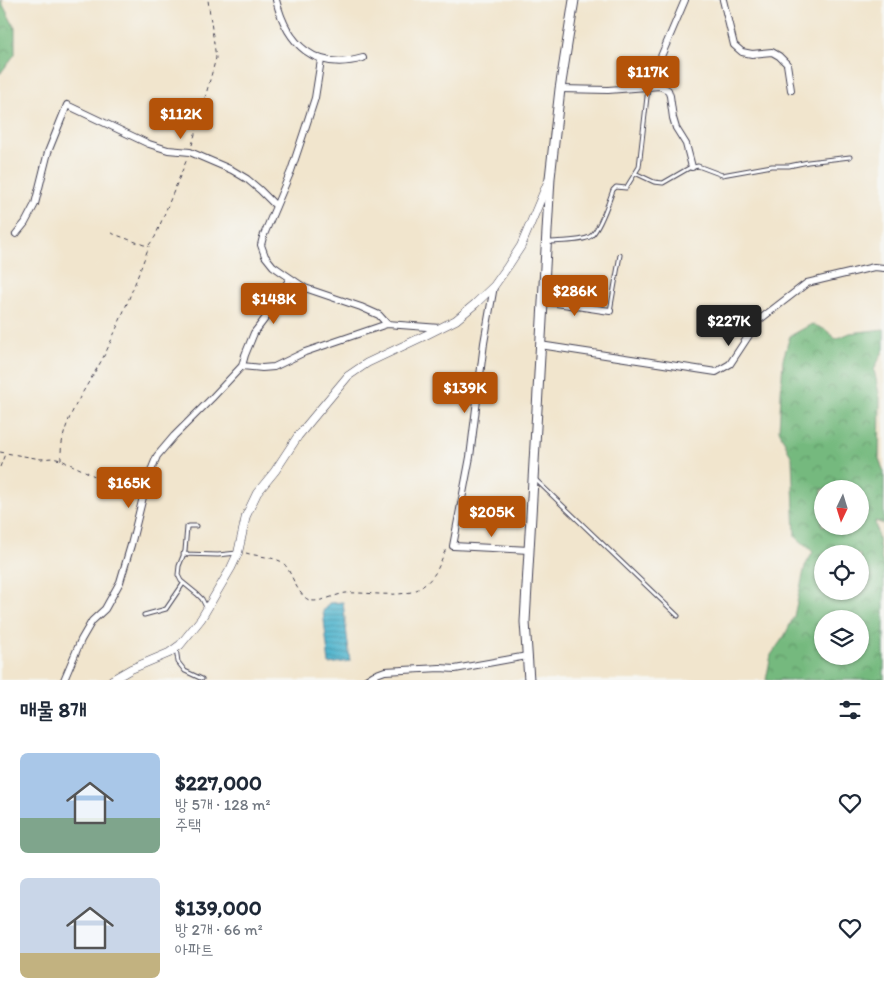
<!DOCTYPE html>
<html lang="ko">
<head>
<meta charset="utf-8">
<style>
  body { margin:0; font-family:Itim,"Poor Story",sans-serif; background:#f2f2f3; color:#1f2937; height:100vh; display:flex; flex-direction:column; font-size:19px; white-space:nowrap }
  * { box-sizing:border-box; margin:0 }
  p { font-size:16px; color:#747a83 }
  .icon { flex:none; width:28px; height:28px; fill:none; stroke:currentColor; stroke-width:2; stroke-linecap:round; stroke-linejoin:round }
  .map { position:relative; height:680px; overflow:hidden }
  .details { display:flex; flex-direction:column; background:#fff; flex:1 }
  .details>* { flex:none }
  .needle { width:32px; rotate:184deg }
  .fabs { position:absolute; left:814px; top:480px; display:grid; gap:10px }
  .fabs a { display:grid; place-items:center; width:55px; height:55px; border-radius:50%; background:#fff; box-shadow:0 1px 4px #0004; font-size:25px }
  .price { position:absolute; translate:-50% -42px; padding:0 11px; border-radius:5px; background:#b45309; color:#fff; font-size:16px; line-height:32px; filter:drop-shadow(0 1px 2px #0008) }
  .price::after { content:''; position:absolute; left:50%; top:30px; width:15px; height:11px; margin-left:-8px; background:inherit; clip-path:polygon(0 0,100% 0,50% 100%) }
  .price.on { background:#222; color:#fff }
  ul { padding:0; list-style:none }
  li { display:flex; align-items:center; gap:15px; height:125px; padding:0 20px }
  li span { display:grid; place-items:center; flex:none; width:140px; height:100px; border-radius:8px; color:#555 }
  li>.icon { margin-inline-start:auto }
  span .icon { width:60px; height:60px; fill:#fffc; stroke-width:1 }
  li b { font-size:21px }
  h2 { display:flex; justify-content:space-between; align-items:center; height:60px; padding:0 20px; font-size:21px }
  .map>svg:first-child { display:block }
  .forest { fill:url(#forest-crowns); stroke:#4c6e5c; fill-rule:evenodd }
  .water { fill:url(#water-rules); stroke:#386b84 }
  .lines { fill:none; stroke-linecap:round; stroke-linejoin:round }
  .service-casing { stroke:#413f51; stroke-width:5 }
  .minor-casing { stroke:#413f51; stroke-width:8 }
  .tertiary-casing { stroke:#413f51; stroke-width:9 }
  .secondary-casing { stroke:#413f51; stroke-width:11 }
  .path { stroke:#413f51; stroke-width:1; stroke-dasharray:4 4; stroke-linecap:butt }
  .service { stroke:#fff; stroke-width:3 }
  .minor { stroke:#fff; stroke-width:6 }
  .tertiary { stroke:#fff; stroke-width:8 }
  .secondary { stroke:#fff; stroke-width:9 }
</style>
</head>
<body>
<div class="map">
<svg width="884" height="680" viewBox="0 0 884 680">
  <defs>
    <pattern id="forest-crowns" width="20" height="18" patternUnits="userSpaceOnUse" patternTransform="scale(1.25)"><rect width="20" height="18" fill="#75b97e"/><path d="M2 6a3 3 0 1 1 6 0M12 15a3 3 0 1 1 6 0" fill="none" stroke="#609668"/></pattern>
    <pattern id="water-rules" width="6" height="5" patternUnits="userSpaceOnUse" patternTransform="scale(1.25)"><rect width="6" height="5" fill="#4eb4cd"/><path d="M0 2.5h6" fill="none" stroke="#4092a8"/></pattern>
  </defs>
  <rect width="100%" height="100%" fill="#f6f6f2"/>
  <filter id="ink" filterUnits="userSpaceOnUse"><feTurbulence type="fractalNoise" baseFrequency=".02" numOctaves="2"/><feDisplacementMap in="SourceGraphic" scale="10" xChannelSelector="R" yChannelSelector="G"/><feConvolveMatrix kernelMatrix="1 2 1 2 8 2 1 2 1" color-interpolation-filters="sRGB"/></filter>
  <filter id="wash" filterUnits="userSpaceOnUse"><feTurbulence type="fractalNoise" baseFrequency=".0096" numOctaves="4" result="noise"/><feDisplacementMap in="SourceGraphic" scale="20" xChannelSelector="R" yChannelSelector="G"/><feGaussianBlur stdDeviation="1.12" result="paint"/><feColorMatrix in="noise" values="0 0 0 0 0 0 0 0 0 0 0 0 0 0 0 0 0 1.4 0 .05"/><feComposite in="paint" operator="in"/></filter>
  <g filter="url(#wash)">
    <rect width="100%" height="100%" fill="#f1e5cd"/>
    <path class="forest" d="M0 0H4L1 1 15 28V54L0 74Z
      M812 324 826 330 836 339 850 333 884 329V349L874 370 880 398 879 459 884 472V524L875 521 884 572V680H766L771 655 785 635 794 616 805 566 813 552 795 536 792 458 779 430 783 359 790 336ZM822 489H860V526H822ZM822 554H860V591H822ZM822 619H860V656H822Z"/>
    <path class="water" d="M343 602 350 661 329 664 323 611 329 603Z"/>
  </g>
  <g filter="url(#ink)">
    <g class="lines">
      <defs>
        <path id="service" d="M635 173 654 182 663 183 689 168 698 166 722 175 772 166H789L808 162 850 157
          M549 242C559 241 583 242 591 236 600 229 609 201 613 190L616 187 626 188 639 167 648 88
          M610 311 620 255
          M536 480 678 616
          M196 526H189L187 527 185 551 179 566 178 575 181 581 197 594 202 599 206 607
          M183 554 218 555 237 553
          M144 615 166 609 183 584
          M176 648 178 662 185 671 202 679"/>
        <path id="minor" d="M276 0C287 44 315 72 363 58
          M723 0 734 45 742 52 752 54 772 52 779 56 787 64 791 90
          M321 60 315 98 303 135 291 171 263 237 261 245 265 256 273 266 283 273 305 288 361 307 379 315 387 324
          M648 87 685 0
          M560 89 608 90 660 86 668 90 670 96 673 118 676 128 686 144 692 167
          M16 234 25 223 35 204 48 152 67 105 149 144 168 150 190 152 232 170 247 179 260 190 276 206
          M494 286 484 343 470 457 453 546 529 550
          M543 301 610 311
          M540 345 716 372 730 364 759 320 807 283 874 267 884 268
          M242 366 262 368 274 367 305 352 387 324 440 328
          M64 680 81 640 92 621 105 609 120 582 131 545 144 493 150 473 157 456 174 436 212 398 242 366 245 355 254 333 270 312 290 278
          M366 680 374 675 385 671 440 668 455 669 527 656"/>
        <path id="tertiary" d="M112 680 131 669 169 653 180 645 201 619 231 568 238 553 246 516 257 493 275 471 298 436 348 376 367 363 420 338 456 320 475 304 494 286 508 266 521 246 548 182"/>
        <path id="secondary" d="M529 680 525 622 550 178 560 89 574 0"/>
      </defs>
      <use href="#service" class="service-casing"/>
      <use href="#minor" class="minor-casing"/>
      <use href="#tertiary" class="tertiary-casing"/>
      <use href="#secondary" class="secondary-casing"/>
      <path class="path" d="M192 145 216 58 208 0
        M111 233 144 245H149L155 237 187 159
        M0 452 41 459 52 458 61 460 89 473 136 500
        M61 460C59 420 89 386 106 352 122 317 136 282 149 246
        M0 467 5 454
        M246 553C256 556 272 557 280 561 291 565 294 593 309 600 318 604 336 594 346 593 366 592 392 597 411 592 419 590 428 583 433 576 439 569 442 557 446 549"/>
      <use href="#service" class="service"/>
      <use href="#minor" class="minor"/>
      <use href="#tertiary" class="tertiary"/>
      <use href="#secondary" class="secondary"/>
    </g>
  </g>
</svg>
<div class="fabs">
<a><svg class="needle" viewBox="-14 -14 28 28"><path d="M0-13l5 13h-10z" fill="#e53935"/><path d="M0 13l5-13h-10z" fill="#747a83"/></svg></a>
<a><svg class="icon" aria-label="locate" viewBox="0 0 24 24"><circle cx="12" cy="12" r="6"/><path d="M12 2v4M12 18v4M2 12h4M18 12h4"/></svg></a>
<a><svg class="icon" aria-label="layers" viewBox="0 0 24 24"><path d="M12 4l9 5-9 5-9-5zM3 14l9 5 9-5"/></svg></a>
</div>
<b class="price" style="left:648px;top:98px">$117K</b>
<b class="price" style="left:181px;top:140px">$112K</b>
<b class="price" style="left:575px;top:317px">$286K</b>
<b class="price" style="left:274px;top:325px">$148K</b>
<b class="price on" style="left:729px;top:347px">$227K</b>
<b class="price" style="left:465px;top:414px">$139K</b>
<b class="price" style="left:129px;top:509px">$165K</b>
<b class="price" style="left:492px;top:538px">$205K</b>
</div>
<section class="details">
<h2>매물 8개<svg class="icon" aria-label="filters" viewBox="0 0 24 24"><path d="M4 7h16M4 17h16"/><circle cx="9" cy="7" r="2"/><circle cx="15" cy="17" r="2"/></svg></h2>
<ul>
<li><span style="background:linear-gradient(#a9c7e8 65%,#7fa58c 0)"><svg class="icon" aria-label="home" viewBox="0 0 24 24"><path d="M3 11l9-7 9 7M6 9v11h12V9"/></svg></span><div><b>$227,000</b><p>방 5개 · 128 m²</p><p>주택</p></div><svg class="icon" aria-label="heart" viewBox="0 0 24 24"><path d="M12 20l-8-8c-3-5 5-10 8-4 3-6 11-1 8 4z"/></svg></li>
<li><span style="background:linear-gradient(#c9d6e8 75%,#c2b280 0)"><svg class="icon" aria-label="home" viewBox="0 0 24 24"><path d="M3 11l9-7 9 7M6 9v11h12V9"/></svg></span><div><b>$139,000</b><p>방 2개 · 66 m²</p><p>아파트</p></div><svg class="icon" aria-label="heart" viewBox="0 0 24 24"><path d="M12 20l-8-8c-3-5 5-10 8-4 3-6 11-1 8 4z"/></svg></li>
</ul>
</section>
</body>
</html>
